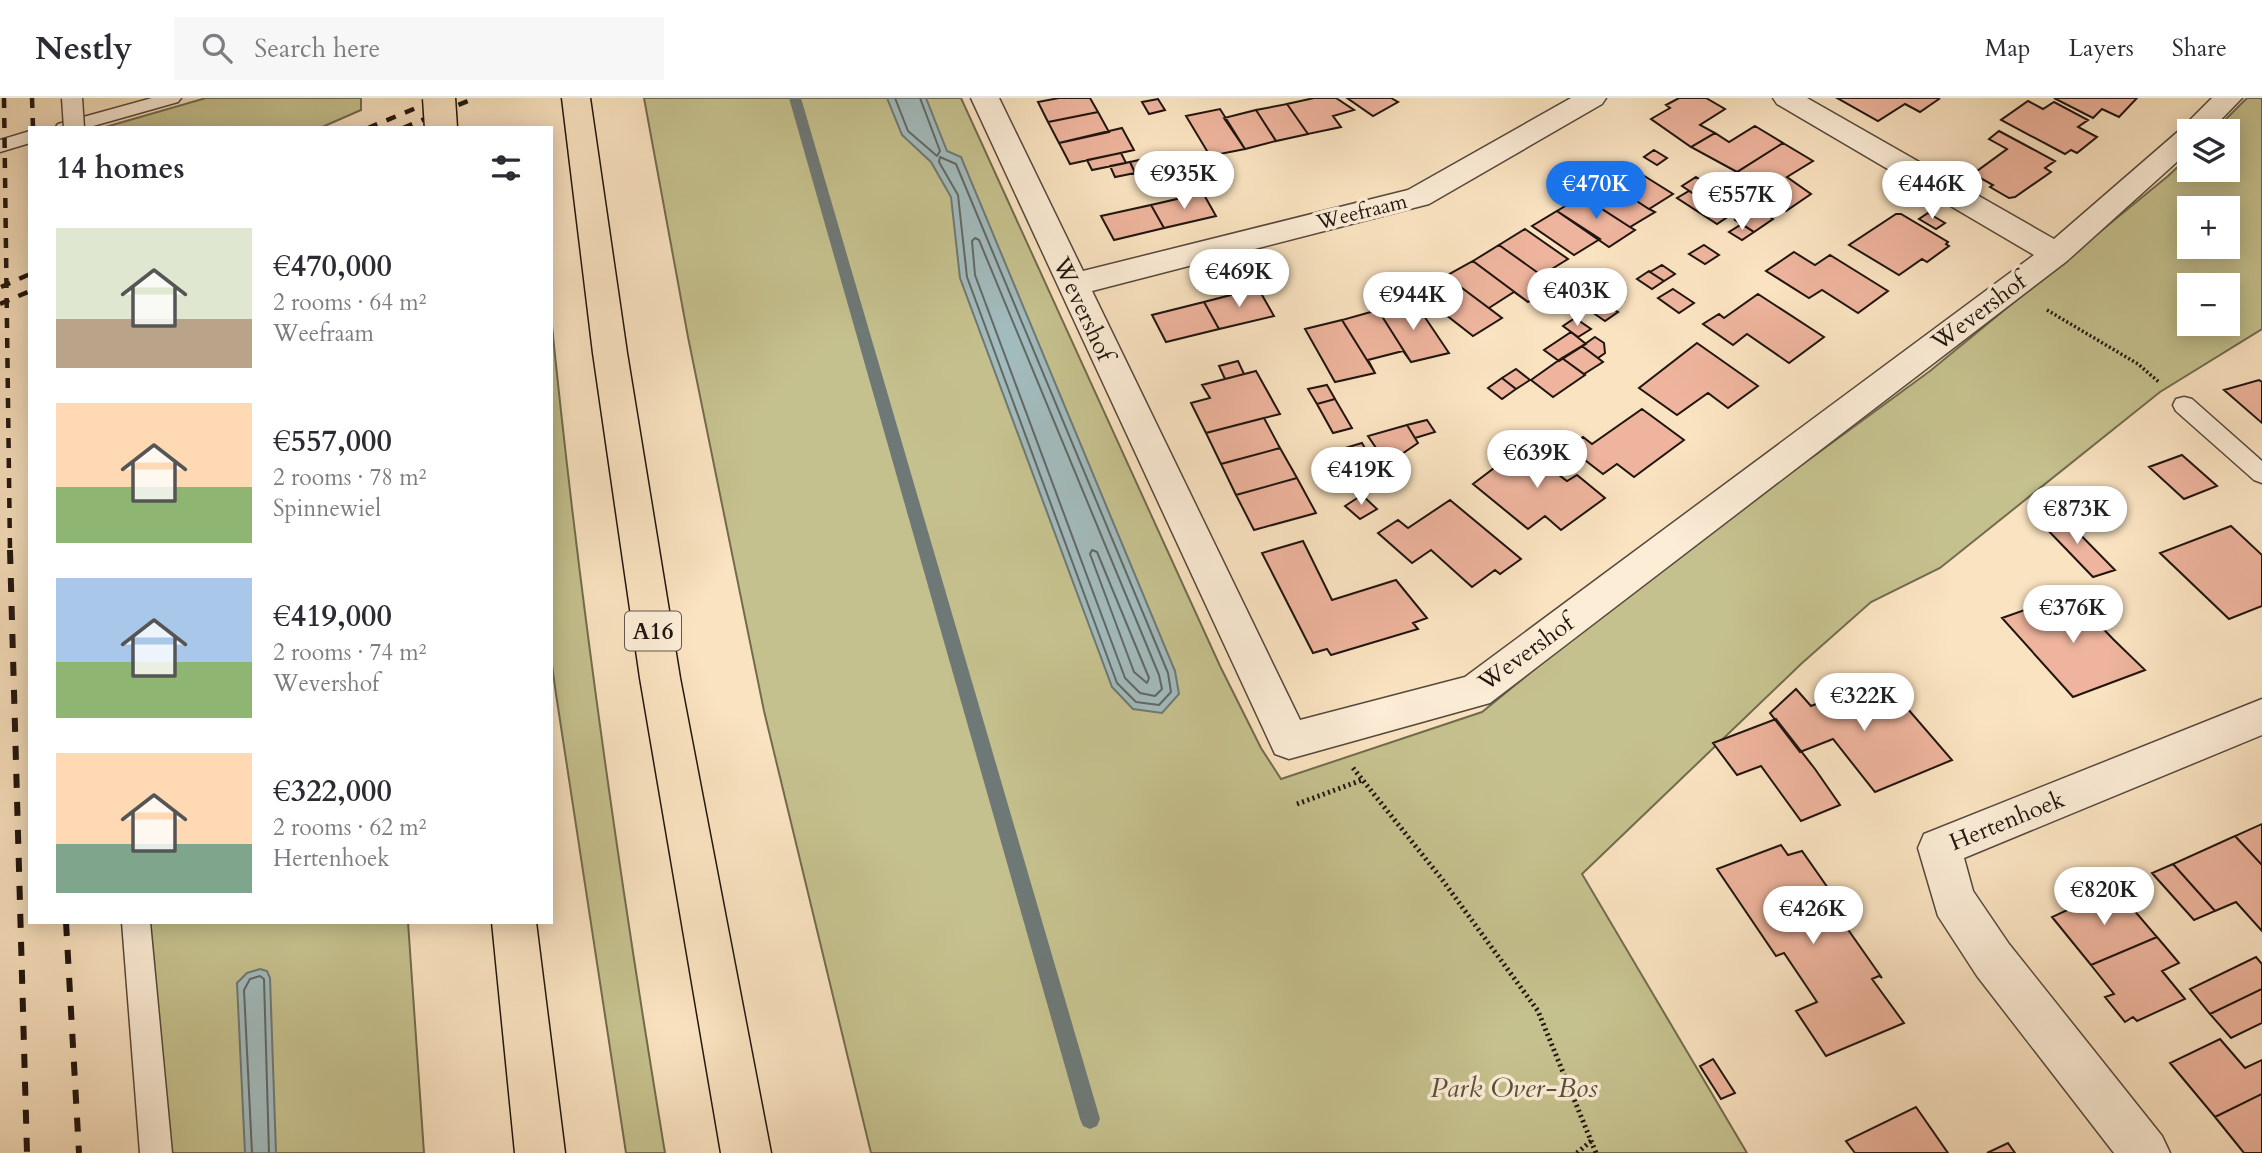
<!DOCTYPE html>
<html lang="en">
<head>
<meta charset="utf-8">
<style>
  body { margin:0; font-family:Cardo,serif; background:#f7f7f7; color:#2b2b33; height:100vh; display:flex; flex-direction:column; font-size:26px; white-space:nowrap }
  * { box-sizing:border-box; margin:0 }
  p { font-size:23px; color:#7c7c81 }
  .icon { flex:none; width:38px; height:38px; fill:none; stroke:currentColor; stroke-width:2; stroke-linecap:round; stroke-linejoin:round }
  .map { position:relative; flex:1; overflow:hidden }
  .panel { position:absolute; left:28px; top:28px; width:525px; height:798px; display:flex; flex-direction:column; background:#fff; border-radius:0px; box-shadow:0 4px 18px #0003 }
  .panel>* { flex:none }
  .tools { position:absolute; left:2177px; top:21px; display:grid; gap:14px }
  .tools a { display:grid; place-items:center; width:63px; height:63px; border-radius:0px; background:#fff; box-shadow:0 4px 18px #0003; font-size:35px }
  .price { position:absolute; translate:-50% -60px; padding:0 16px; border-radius:24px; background:#fff; color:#222; font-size:23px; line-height:46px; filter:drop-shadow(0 2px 4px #0008) }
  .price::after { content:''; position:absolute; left:50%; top:42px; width:21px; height:16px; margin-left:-10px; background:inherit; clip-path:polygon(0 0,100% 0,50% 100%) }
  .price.active { background:#1a73e8; color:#fff }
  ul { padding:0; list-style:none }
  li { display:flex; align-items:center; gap:21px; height:175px; padding:0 28px }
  li span { display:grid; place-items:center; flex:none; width:196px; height:140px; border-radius:0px; color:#555 }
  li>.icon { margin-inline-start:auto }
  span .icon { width:84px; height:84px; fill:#fffc; stroke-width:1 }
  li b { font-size:30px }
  h2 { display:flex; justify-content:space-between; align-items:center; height:84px; padding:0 28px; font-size:30px }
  header { display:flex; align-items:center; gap:42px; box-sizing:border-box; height:98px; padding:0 35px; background:#fff; border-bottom:2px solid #e1e1e2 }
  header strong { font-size:33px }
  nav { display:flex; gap:38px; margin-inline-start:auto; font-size:24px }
  .search { width:490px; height:63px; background:#f7f7f7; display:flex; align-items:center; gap:18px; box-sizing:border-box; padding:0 24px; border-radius:0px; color:#7c7c81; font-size:26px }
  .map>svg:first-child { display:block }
  .green { fill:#c5c18e; stroke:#726b4e; stroke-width:2; fill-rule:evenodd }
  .water { fill:#a2bbbd; stroke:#6e7977; stroke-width:2 }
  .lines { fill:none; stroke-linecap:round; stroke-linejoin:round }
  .shore { stroke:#616866; stroke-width:2 }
  .stream { fill:#6e7977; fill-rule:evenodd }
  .building { fill:#eeb49d; stroke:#20150f; stroke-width:2 }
  .lane-casing { stroke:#56483c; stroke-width:3 }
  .street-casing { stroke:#56483c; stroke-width:3 }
  .highway-casing { stroke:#20150f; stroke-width:3 }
  .path-far1 { stroke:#20150f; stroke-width:3.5; stroke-dasharray:2 2.5; stroke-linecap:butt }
  .path { stroke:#20150f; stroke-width:5; stroke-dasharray:2 3.5; stroke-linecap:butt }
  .lane { fill:#fcedd7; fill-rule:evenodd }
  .street { fill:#fcedd7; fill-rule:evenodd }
  .highway { fill:#fae3c1; fill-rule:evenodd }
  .rail-far1 { stroke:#20150f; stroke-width:4.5; stroke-dasharray:10 10; stroke-linecap:butt }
  .rail { stroke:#20150f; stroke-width:6; stroke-dasharray:14 14; stroke-linecap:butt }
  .lane-bridge-casing { stroke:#56483c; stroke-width:23; stroke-linecap:butt }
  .highway-bridge-casing { stroke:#20150f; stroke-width:35; stroke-linecap:butt }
  .lane-bridge { stroke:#fcedd7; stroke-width:20 }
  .highway-bridge { stroke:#fae3c1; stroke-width:32 }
  .labels { text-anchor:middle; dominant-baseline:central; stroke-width:7; stroke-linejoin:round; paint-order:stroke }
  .far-street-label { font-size:21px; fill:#20150f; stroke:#fcedd7 }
  .shield { fill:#fcedd7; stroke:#62564b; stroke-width:2 }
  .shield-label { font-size:23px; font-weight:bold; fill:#20150f }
  .street-label { font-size:24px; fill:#20150f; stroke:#fcedd7 }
  .near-park-label { font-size:28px; font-style:italic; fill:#5a513b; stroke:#fcedd7 }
</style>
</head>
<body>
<header>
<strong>Nestly</strong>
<div class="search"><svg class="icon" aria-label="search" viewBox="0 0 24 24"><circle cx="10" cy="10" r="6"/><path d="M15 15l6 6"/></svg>Search here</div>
<nav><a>Map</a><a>Layers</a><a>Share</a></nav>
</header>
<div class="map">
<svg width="2262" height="1055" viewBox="0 0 2262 1055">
  <rect width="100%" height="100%" fill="#fae3c1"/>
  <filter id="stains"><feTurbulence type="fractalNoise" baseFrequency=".00286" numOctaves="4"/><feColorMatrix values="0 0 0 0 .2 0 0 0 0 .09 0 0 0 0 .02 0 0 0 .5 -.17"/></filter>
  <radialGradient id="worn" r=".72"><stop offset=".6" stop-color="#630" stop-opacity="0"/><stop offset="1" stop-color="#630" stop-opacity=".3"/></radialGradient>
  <path class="green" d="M206 0H361V12L320 30H102Z
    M644 0H961L1220 568 1261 650 1281 681 1482 614 1651 477 1930 273 2168 78 2189 58V72H2228V33H2214L2247 0H2262V231L2160 294 1940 470 1871 504 1801 566 1582 776 1747 1055H871L764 613 688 239ZM2189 110H2228V149H2189ZM2189 187H2228V226H2189Z
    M551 218C579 499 619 777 665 1055H626L556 596 551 560Z
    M150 824H408L424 1055H171Z"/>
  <path class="water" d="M887 0H926L947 53 961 59 1175 573 1179 596 1162 615 1133 611 1112 589 960 180 951 99 931 64 902 37Z
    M260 871 267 873 270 880 276 1055H245L237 885 247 875Z"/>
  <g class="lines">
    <path class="shore" d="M895 0 908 33 937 58 940 53 920 0
      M940 59 956 66 1168 575 1171 594 1159 607 1136 604 1117 585 967 179 958 97 939 64Z
      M975 140 979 142 1159 577 1162 591 1155 598 1140 595 1125 580 975 177 972 143Z
      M1092 452 1097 454 1149 580 1147 585 1134 574 1090 456Z
      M252 1055 244 892 250 881 260 878 264 881 269 1055"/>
    <path class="stream" d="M789 0H801L1100 1021 1097 1028 1090 1031 1083 1028 1080 1021Z"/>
  </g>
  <path class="building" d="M1059 0H1090L1098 14 1048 24 1038 4Z
    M1314 0H1336L1354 12 1333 18 1341 29 1308 36 1287 6Z
    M1347 0H1391L1398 4 1373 18Z
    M1679 0H1706L1725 11 1700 27 1715 35 1691 49 1651 21 1670 10 1666 7Z
    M1837 0H1937L1939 1 1920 14 1905 6 1878 23Z
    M2054 0H2137L2119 19 2102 11 2093 20Z
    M1158 1 1165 12 1149 16 1142 4Z
    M2028 3 2043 11 2054 4 2088 22 2078 29 2097 39 2077 55 2071 52 2065 56 2001 22Z
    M1287 6 1308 36 1276 43 1256 12Z
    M1220 11 1245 51 1210 58 1186 18Z
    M1256 12 1276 43 1245 51 1224 20Z
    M1098 14 1109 34 1059 45 1048 24Z
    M1755 28 1783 45 1737 74 1691 49 1715 35 1729 44Z
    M1122 30 1134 52 1070 66 1059 45Z
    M1999 33 2055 63 2045 70 2051 74 2015 99 2009 100 1990 89 1993 87 1973 76 2007 51 1989 41Z
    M1783 45 1813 63 1787 79 1811 96 1786 113 1775 107 1781 104 1764 94 1766 92 1737 74Z
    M1654 52 1667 60 1657 67 1644 59Z
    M1121 55 1126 65 1092 72 1087 62Z
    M1158 58 1166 73 1137 79 1130 64Z
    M1130 64 1135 75 1115 79 1110 68Z
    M1630 69 1673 96 1649 111 1606 83Z
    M1696 79 1709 87 1694 96 1682 88Z
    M1606 83 1649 111 1655 114 1630 129 1582 98Z
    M1689 93 1694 96 1729 118 1717 126 1677 100Z
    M1203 95 1216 118 1164 130 1151 107Z
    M1582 98 1630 129 1635 132 1609 149 1557 113Z
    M1151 107 1164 130 1114 142 1101 118Z
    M1754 109 1773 121 1754 134 1735 122Z
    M1557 113 1600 141 1574 157 1532 128Z
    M1928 115 1945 125 1936 131 1919 121Z
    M1896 116H1901L1948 144 1946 146 1949 148 1927 164 1922 161 1899 177 1849 147Z
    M1742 126 1754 134 1742 142 1729 134Z
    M1525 131 1568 161 1542 177 1555 187 1499 147Z
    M1499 147 1555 187 1528 204 1473 163Z
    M1704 147 1719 157 1705 166 1689 156Z
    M1794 154 1815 167 1830 157 1888 193 1858 215 1822 192 1809 200 1766 173Z
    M1473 163 1528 204 1514 194 1489 210 1502 220 1446 178Z
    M1662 167 1675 176 1664 183 1650 174Z
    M1649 173 1650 174 1664 183 1652 191 1637 181Z
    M1446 178 1502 220 1473 238 1418 195Z
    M1258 190 1274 218 1219 231 1204 204Z
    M1673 191 1694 205 1679 215 1658 200Z
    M1758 196 1824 239 1789 265 1747 236 1733 247 1703 226 1719 216 1724 220Z
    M1414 203 1449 255 1411 264 1378 212Z
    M1204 204 1219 231 1166 244 1152 217Z
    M1604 205 1618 214 1605 223 1592 214Z
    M1378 212 1411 264 1403 253 1368 262 1375 275 1342 222Z
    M1575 220 1591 231 1578 239 1563 228Z
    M1342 222 1375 275 1335 284 1305 231Z
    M1571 234 1586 246 1559 263 1544 252Z
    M1595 239 1604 245 1605 255 1598 260 1582 248Z
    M1697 245 1758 288 1728 310 1708 295 1677 317 1639 290Z
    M1582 248 1603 264 1584 276 1562 260Z
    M1562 260 1585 277 1553 299 1531 282Z
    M1238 263 1244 276 1225 281 1219 268Z
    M1516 271 1530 282 1516 291 1502 280Z
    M1256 273 1280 316 1206 335 1191 305 1210 300 1202 287Z
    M1502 280 1516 291 1502 301 1488 290Z
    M2259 282 2262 284V325L2224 292Z
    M1327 287 1335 301 1317 306 1308 291Z
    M1335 301 1352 330 1333 335 1317 306Z
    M1642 311 1684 342 1634 379 1617 366 1603 376 1568 349 1583 339 1592 346Z
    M1264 320 1280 350 1221 366 1206 335Z
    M1427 322 1435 334 1415 340 1407 327Z
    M1407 327 1418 345 1387 366 1368 338Z
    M1362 345 1371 361 1354 365 1345 350Z
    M1527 345 1551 364 1546 367 1567 383 1577 377 1605 400 1561 432 1545 418 1528 431 1473 386Z
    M1280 350 1297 380 1236 397 1221 366Z
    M2182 357 2217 388 2184 401 2149 369Z
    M1371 361 1382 381 1359 395 1344 368Z
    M1297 380 1316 415 1254 432 1236 397Z
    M1362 397 1377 411 1360 421 1345 408Z
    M1450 402 1521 461 1500 476 1495 472 1472 489 1431 452 1412 465 1378 435 1398 422 1408 430Z
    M2060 416 2115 472 2093 479 2039 423Z
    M2231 428 2262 457V508L2229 521 2160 455Z
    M1303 443 1332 502 1396 482 1427 520 1413 525 1418 531 1331 557 1327 551 1313 555 1262 455Z
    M2070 496 2113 541 2145 572 2073 599 2002 520Z
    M1882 581 1952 662 1875 694 1833 641 1800 654 1770 615 1796 591 1811 608Z
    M1776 621 1815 671 1840 707 1801 723 1761 668 1737 677 1713 645Z
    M2262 726V767L2235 738Z
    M2235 738 2262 767V833L2236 804 2215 813 2173 766Z
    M1781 747 1788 757 1802 753 1842 810 1835 813 1882 880 1879 878 1872 881 1904 925 1826 958 1796 913 1817 904 1784 855 1776 858 1717 771Z
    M2173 766 2215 813 2194 822 2152 775Z
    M2115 790 2157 839 2091 867 2052 819Z
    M2157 839 2179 865 2162 873 2185 901 2137 923 2133 919 2125 924 2105 899 2114 896 2091 867Z
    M2256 859 2262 866V891L2210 916 2190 891Z
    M2262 891V925L2231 940 2210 916Z
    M2220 941 2245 970 2262 962V996L2215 1019 2170 965Z
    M1713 961 1735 995 1721 1001 1700 968Z
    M2262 996V1055H2244L2215 1019Z
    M1916 1009 1948 1055H1855L1846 1043Z
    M2008 1045 2015 1055H1987Z"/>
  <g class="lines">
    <defs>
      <path id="lane" d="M152 0H181L178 4 86 30H55L58 26Z
        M30 33V45L0 54V42Z
        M2184 299 2192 301 2262 363V385L2254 382 2176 313 2173 307 2176 301Z
        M122 824H150L172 1055H140Z"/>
      <path id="street" d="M971 0H999L1083 173 1408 92 1571 0H1606L1602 6 1429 106 1092 193 1300 622 1465 579 2034 157 1777 6 1773 0H1807L2054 141 2181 31 2212 0H2242L2210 33H2189V53L2067 163 1490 605 1289 661 1275 656Z
        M2262 601V637L1964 760 1973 793 2009 846 2162 1038 2170 1055H2114L1977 878 1938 818 1918 750 1924 736Z"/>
      <path id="highway" d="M562 0H590L627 255 680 580 771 1055H721L640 580 593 255Z
        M492 824H536L565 1055H515Z"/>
    </defs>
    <use href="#lane" class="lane-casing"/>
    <use href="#street" class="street-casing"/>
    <use href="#highway" class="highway-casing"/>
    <path class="path-far1" d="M2047 212 2138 266 2160 285"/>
    <path class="path" d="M1353 670 1441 780 1538 913 1596 1055
      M1297 706 1362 682
      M1577 1055 1591 1043"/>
    <use href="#lane" class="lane"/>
    <use href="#street" class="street"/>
    <use href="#highway" class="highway"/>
    <path class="rail-far1" d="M4 0 10 454
      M32 0 33 30
      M368 30 440 0
      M403 30 475 0
      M1 189 30 176
      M0 206 30 193"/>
    <path class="rail" d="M10 452 27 1055
      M66 824 79 1055"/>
    <defs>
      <path id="lane-bridge" d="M72 0 74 30"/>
      <path id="highway-bridge" d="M439 0 441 30"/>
    </defs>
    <use href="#lane-bridge" class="lane-bridge-casing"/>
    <use href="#highway-bridge" class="highway-bridge-casing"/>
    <use href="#lane-bridge" class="lane-bridge"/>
    <use href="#highway-bridge" class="highway-bridge"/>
  </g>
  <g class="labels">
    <g class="far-street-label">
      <text transform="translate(1362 114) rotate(-14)">Weefraam</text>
    </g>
    <rect class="shield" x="625" y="513.5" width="56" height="39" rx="5"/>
    <g class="shield-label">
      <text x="653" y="533">A16</text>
    </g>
    <g class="street-label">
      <text transform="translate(1083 211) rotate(65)">Wevershof</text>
      <text transform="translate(1979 214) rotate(-37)">Wevershof</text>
      <text transform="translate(1526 555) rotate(-36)">Wevershof</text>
      <text transform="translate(2007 723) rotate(-22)">Hertenhoek</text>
    </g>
    <g class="near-park-label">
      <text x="1514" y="990">Park Over-Bos</text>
    </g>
  </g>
  <rect width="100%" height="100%" filter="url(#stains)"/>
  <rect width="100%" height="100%" fill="url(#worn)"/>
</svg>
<div class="tools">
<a><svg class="icon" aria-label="layers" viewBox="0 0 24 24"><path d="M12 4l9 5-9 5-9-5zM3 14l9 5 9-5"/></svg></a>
<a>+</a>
<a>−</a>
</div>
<b class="price" style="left:1184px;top:113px">€935K</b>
<b class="price active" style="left:1596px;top:123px">€470K</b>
<b class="price" style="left:1932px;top:123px">€446K</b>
<b class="price" style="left:1742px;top:134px">€557K</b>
<b class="price" style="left:1239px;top:211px">€469K</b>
<b class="price" style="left:1577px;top:230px">€403K</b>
<b class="price" style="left:1413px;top:234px">€944K</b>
<b class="price" style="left:1537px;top:392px">€639K</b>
<b class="price" style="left:1361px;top:409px">€419K</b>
<b class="price" style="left:2077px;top:448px">€873K</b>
<b class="price" style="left:2073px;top:547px">€376K</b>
<b class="price" style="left:1864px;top:635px">€322K</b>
<b class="price" style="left:2104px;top:829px">€820K</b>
<b class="price" style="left:1813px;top:848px">€426K</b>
<section class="panel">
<h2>14 homes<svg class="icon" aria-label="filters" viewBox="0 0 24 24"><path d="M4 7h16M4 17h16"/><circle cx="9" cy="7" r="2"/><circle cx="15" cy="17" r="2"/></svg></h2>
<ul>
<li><span style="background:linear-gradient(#dfe7d0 65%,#b9a48a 0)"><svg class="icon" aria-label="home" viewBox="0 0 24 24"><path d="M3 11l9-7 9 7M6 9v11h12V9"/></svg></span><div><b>€470,000</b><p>2 rooms · 64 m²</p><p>Weefraam</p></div></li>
<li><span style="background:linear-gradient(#ffd9b3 60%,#8fb573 0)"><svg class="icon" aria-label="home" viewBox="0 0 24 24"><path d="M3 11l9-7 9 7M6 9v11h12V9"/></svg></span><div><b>€557,000</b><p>2 rooms · 78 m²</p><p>Spinnewiel</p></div></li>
<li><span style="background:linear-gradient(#a9c7e8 60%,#8fb573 0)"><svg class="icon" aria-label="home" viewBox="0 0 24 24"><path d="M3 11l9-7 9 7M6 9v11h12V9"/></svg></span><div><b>€419,000</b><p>2 rooms · 74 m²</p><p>Wevershof</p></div></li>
<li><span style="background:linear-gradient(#ffd9b3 65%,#7fa58c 0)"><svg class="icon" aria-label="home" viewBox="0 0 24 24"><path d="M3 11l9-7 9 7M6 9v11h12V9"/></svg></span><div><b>€322,000</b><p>2 rooms · 62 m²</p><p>Hertenhoek</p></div></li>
</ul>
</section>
</div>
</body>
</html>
